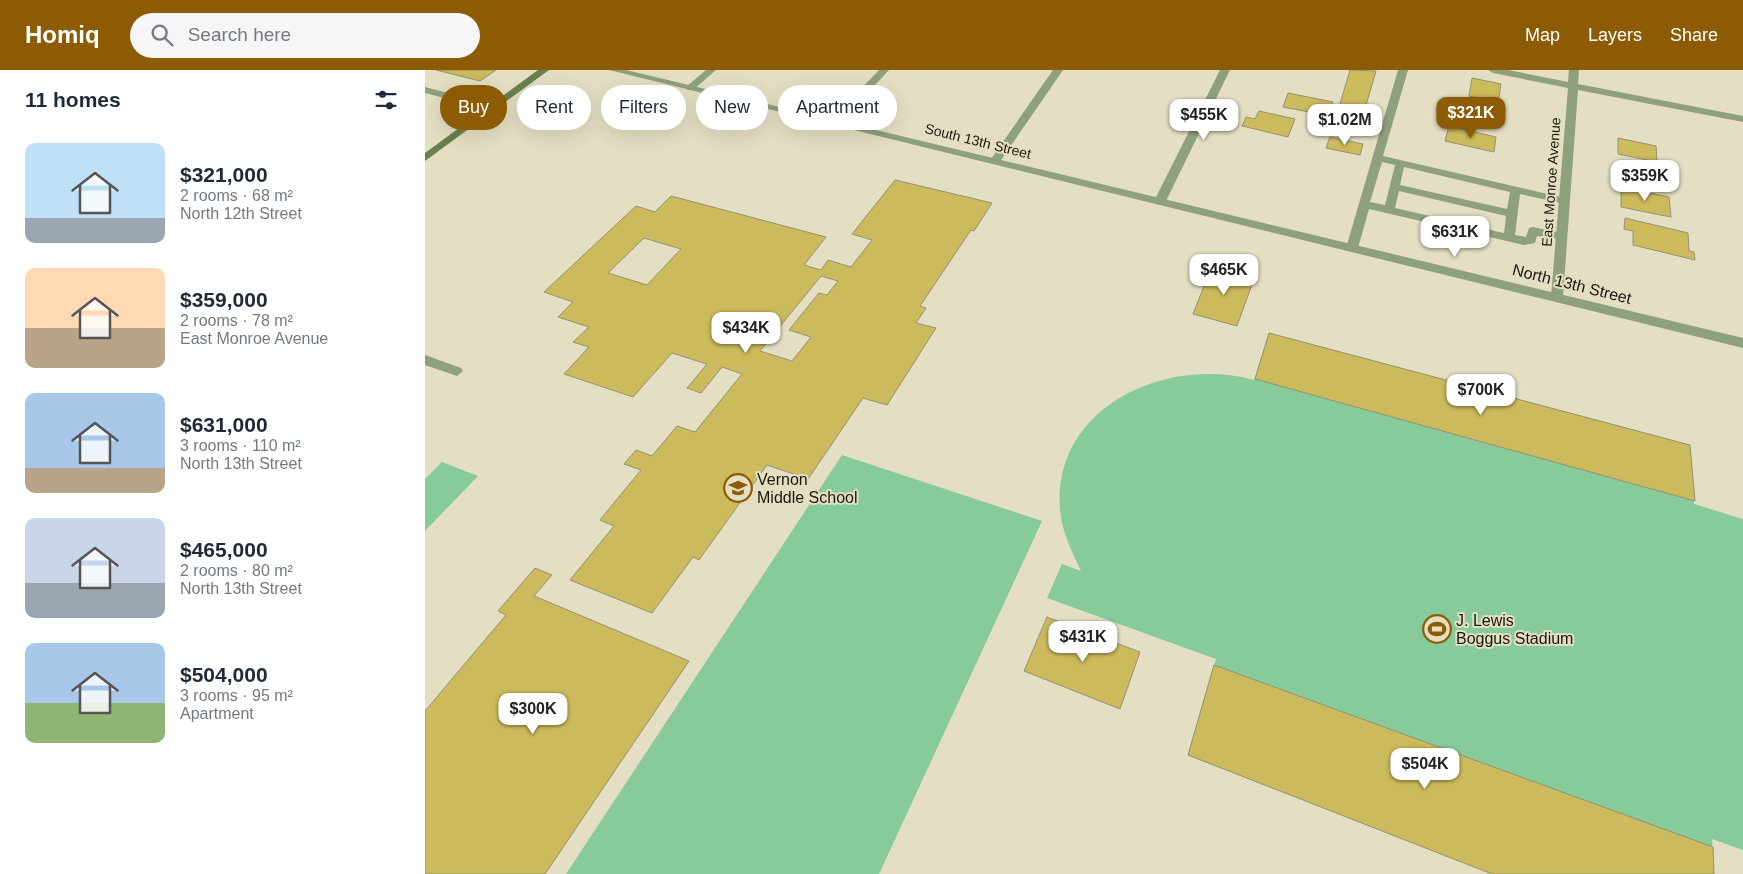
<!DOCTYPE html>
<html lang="en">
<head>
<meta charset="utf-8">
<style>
  body { margin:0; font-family:Helvetica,sans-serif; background:#f6f6f7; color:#1f2937; height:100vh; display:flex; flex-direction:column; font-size:19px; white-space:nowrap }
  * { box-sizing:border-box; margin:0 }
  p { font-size:16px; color:#747a83 }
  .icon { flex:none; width:28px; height:28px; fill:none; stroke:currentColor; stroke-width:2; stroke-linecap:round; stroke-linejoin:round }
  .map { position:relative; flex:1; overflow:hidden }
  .side { display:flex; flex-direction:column; background:#fff; width:425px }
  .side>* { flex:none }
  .banner { position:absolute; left:15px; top:15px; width:475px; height:45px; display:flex; gap:10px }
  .price { position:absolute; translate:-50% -42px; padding:0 11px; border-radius:10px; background:#fff; color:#222; font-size:16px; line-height:32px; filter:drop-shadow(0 1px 2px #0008) }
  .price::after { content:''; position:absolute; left:50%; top:30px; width:15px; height:11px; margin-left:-8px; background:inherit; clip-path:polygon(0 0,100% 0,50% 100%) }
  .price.current { background:#8c5b03; color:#fff }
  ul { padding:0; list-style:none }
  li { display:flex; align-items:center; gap:15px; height:125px; padding:0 25px }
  li span { display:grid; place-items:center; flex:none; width:140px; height:100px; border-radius:10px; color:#555 }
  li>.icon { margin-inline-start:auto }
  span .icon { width:60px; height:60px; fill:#fffc; stroke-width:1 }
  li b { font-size:21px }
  h2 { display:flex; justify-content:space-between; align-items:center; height:60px; padding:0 25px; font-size:21px }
  .pill { padding:0 18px; border-radius:22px; background:#fff; box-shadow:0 5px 20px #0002; font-size:18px; line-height:45px }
  .pill.current { background:#8c5b03; color:#fff }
  header { display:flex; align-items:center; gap:30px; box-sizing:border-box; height:70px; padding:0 25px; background:#8c5b03; color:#fff }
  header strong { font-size:24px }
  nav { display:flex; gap:28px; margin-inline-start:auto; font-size:18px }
  .search { width:350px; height:45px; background:#f6f6f7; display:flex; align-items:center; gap:12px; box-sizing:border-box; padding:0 18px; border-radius:28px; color:#747a83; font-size:19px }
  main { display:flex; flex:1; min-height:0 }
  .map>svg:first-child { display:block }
  .green { fill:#87cb9a }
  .building { fill:#ccbb5c; stroke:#949074; fill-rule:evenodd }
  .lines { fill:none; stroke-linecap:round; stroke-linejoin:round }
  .service { fill:#8fa07d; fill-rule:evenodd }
  .minor { fill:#8fa07d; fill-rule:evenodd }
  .tertiary { fill:#8fa07d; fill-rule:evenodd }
  .secondary { fill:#69814d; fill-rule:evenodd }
  .labels { text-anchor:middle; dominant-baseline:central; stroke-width:4; stroke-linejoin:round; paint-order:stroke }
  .far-street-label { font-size:14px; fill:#19170c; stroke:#e4dfc2 }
  .street-label { font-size:16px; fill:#19170c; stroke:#e4dfc2 }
  .poi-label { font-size:16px; fill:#19170c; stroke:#e4dfc2; text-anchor:start }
</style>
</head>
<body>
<header>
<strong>Homiq</strong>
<div class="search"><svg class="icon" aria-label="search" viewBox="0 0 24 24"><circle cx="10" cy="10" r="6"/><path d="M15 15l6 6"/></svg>Search here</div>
<nav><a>Map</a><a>Layers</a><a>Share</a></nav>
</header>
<main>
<section class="side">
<h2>11 homes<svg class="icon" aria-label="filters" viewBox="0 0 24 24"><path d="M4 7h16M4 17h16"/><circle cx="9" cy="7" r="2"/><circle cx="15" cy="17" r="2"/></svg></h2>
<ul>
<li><span style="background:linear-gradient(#bfe0f5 75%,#9aa5b1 0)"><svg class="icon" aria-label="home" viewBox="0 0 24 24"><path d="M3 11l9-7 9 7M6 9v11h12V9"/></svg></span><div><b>$321,000</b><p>2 rooms · 68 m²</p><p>North 12th Street</p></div></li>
<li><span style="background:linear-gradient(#ffd9b3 60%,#b9a48a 0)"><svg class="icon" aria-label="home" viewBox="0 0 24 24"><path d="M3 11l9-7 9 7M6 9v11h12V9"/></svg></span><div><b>$359,000</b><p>2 rooms · 78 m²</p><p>East Monroe Avenue</p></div></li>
<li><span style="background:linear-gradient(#a9c7e8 75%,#b9a48a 0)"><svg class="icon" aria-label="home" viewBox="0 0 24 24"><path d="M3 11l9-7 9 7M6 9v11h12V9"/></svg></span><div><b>$631,000</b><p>3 rooms · 110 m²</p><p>North 13th Street</p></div></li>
<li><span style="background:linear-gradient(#c9d6e8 65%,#9aa5b1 0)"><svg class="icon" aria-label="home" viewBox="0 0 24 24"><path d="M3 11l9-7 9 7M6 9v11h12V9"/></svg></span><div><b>$465,000</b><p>2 rooms · 80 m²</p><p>North 13th Street</p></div></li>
<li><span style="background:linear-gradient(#a9c7e8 60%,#8fb573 0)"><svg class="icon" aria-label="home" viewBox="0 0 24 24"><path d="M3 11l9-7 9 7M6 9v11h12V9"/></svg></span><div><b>$504,000</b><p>3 rooms · 95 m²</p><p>Apartment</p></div></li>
</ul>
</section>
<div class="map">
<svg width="1318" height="804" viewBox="0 0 1318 804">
  <rect width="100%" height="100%" fill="#e4dfc2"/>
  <path class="green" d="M844 263 1265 375 1269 434 1318 449V780L1287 769 1289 804H1067L763 685 791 589 622 528 637 494 656 501C647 482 637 462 635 440 627 336 742 286 829 310Z
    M417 385 617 451 454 804H141Z
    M17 392 53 406 0 461V409Z"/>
  <path class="building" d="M11 0H71L55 11Z
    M925 0 951 1 937 49 912 44Z
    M1047 8 1076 14 1073 32 1044 26Z
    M863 23 908 32 904 46 858 37Z
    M1026 35 1074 44 1073 58 1024 49Z
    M834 41 870 49 863 67 817 56 821 47 830 49Z
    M1024 56 1071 67 1069 82 1020 71Z
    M905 67 938 74 935 85 901 78Z
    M1193 68 1231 76 1232 92 1193 84Z
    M1193 92 1231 99 1232 114 1193 107Z
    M470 110 567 133 549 161 546 160 495 236 501 238 491 253 511 258 462 335 438 328 383 409 342 395 274 490 268 487 227 543 145 510 189 456 175 450 216 400 199 394 211 380 227 386 252 356 270 362 317 304 297 297 276 323 262 318 282 294 247 283 208 327 139 304 164 277 148 272 164 257 133 247 148 232 119 222 211 136 230 142 246 126 401 167 379 195 396 200 403 190 426 197 447 170 427 164ZM219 168 256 179 222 215 183 203ZM396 206 413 211 402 225 394 223 364 260 386 267 367 291 335 281Z
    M1196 117 1244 127 1246 147 1196 137Z
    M1200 148 1263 163 1264 181 1269 182 1270 190 1208 175V161L1199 159Z
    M787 196 830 206 812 256 768 244Z
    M844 263 1265 375 1270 431 830 309Z
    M110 498 127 505 109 526 264 591 120 804H0V641L81 545 73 541Z
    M622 547 715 582 695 639 599 601Z
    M789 595 1288 777 1289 804H1067L763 685Z"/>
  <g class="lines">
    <path class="service" d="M281 0H291L268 20H262V16Z
      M628 0H638L574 93H566V89Z
      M973 0H983L958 86 1144 129V133L1140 134 1095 124 1090 165 1101 167 1104 158 1108 157 1141 164V170L1112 166 1110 173 1099 175 944 139 933 178 927 182 923 181 921 178ZM957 92 970 95 960 135 945 132ZM979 97 1085 122 1082 139 975 115ZM974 121 1081 146 1079 163 970 138Z
      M0 17 72 36 74 38 69 41 0 23Z
      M0 285 36 298 38 301 32 306 0 295Z"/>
    <path class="minor" d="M454 0H464L414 54H406V50Z
      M795 0H805L741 131 735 135 731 134 729 131Z
      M1063 0H1083L1143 12 1144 0H1154L1153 14 1318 46V52L1153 20 1138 227 1132 232 1126 227 1143 18 1068 3Z"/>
    <path class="tertiary" d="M184 0H201L1318 268V278Z"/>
    <path class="secondary" d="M113 0H124L0 91V83Z"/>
  </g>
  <defs>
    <symbol id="school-ring" viewBox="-11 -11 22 22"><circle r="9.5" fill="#e4dfc2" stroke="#8c5b03" stroke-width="1.5"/><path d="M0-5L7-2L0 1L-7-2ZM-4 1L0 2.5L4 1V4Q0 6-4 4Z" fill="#8c5b03"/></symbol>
    <symbol id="stadium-ring" viewBox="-11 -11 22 22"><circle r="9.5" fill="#e4dfc2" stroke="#8c5b03" stroke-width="1.5"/><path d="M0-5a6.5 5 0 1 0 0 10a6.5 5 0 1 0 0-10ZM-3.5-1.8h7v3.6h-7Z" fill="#8c5b03"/></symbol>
  </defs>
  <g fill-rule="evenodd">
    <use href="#school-ring" x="297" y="402" width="32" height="32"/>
    <use href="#stadium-ring" x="996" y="543" width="32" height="32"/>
  </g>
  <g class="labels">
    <g class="far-street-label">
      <text transform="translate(553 71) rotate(14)">South 13th Street</text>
      <text transform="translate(1126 112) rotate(-86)">East Monroe Avenue</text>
    </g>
    <g class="street-label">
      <text transform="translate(1147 214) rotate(14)">North 13th Street</text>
    </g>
    <g class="poi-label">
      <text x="332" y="409">Vernon<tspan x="332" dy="18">Middle School</tspan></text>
      <text x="1031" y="550">J. Lewis<tspan x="1031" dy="18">Boggus Stadium</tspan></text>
    </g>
  </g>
</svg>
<b class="price current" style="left:1046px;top:69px">$321K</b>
<b class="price" style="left:779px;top:71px">$455K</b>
<b class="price" style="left:920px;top:76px">$1.02M</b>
<b class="price" style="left:1220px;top:132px">$359K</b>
<b class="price" style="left:1030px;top:188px">$631K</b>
<b class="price" style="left:799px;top:226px">$465K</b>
<b class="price" style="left:321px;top:284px">$434K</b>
<b class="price" style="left:1056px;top:346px">$700K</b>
<b class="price" style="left:658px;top:593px">$431K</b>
<b class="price" style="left:108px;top:665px">$300K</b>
<b class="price" style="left:1000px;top:720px">$504K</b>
<div class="banner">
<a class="pill current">Buy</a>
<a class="pill">Rent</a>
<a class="pill">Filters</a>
<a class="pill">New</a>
<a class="pill">Apartment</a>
</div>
</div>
</main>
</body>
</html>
